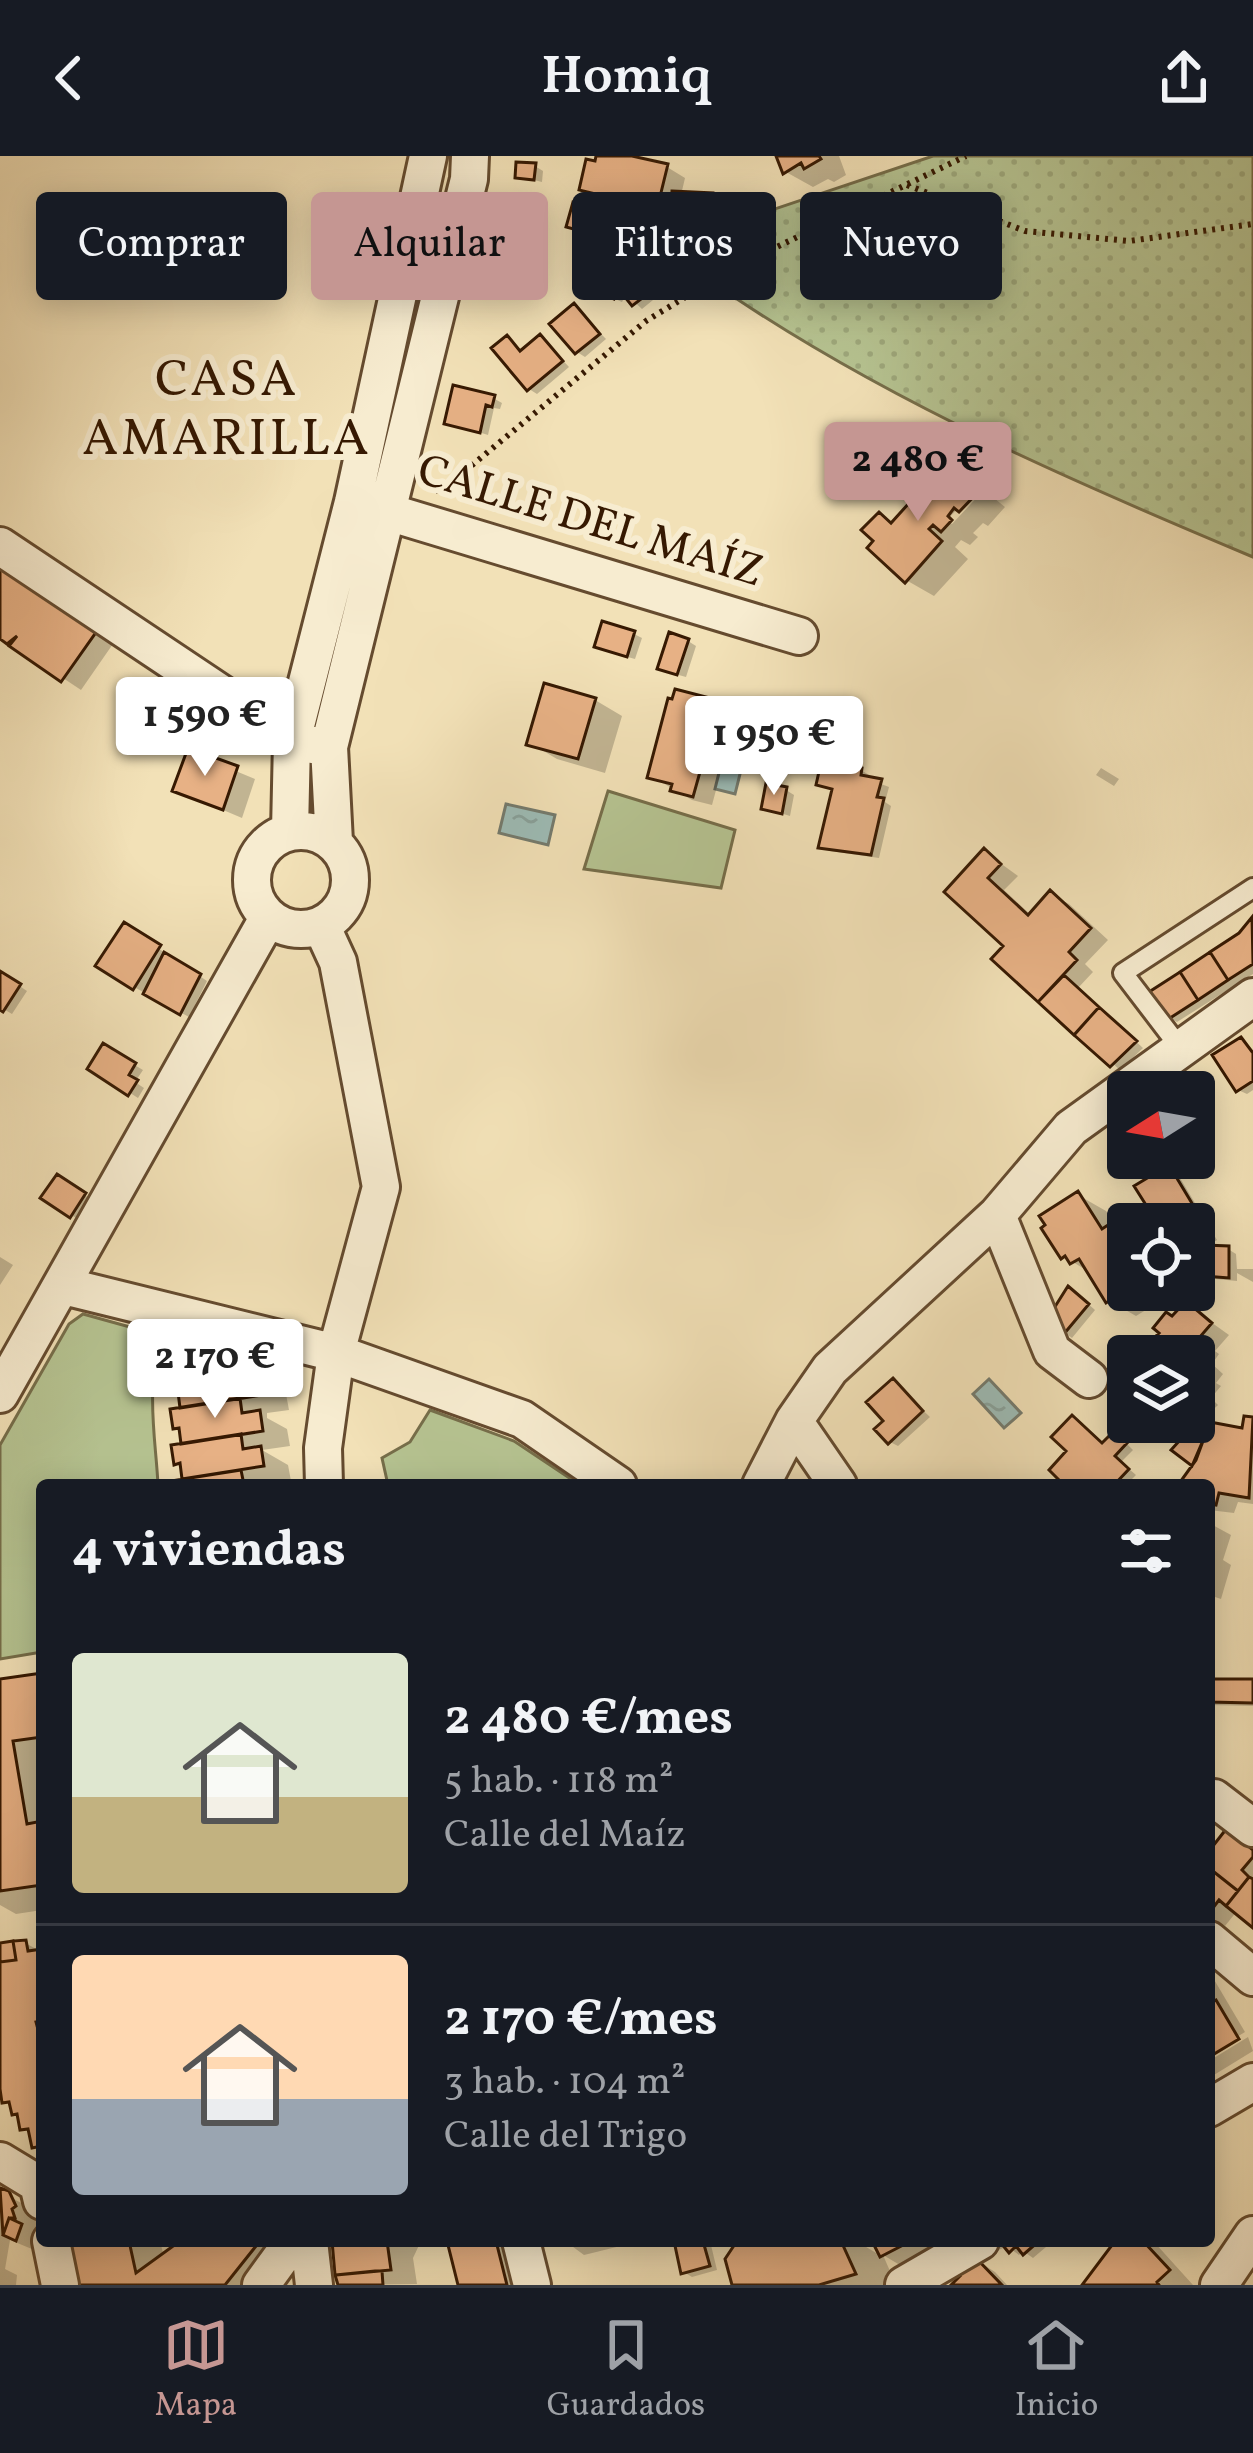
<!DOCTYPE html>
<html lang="es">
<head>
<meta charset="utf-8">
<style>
  body { margin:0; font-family:Vollkorn,serif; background:#20242c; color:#f1f3f6; height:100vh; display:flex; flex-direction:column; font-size:45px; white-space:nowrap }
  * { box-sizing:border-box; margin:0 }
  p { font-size:39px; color:#9ea1a6 }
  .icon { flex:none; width:66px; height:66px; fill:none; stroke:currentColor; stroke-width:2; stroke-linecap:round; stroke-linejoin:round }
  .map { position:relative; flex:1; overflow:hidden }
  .sheet { position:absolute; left:36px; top:1323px; width:1179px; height:768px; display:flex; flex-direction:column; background:#171b24; border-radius:12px; box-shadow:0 6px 30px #0003 }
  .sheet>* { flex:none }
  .guide { position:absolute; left:36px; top:36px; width:1182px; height:108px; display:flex; gap:24px }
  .needle { width:78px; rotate:259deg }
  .fabs { position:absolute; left:1107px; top:915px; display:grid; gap:24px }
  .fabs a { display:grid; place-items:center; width:108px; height:108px; border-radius:12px; background:#171b24; box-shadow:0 6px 30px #0003; font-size:60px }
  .price { position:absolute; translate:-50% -102px; padding:0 27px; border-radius:12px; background:#fff; color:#222; font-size:39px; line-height:78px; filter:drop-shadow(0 3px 6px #0008) }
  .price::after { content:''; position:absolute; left:50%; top:72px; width:36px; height:27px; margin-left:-18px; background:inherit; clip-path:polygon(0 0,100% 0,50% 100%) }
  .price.current { background:#c59692; color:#111 }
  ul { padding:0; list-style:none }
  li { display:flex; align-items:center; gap:36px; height:300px; padding:0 36px }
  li+li { border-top:3px solid #363941 }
  li span { display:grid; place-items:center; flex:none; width:336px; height:240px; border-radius:12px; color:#555 }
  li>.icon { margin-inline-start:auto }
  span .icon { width:144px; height:144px; fill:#fffc; stroke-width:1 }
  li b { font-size:51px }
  h2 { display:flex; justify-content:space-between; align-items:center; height:144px; padding:0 36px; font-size:51px }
  .tag { padding:0 42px; border-radius:12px; background:#171b24; box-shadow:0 6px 30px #0003; font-size:42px; line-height:108px }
  .tag.current { background:#c59692; color:#111 }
  header { display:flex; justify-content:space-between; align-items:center; height:156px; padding:0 36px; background:#171b24; font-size:54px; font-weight:600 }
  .dock { display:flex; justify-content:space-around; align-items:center; height:168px; border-top:3px solid #363941; background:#171b24; font-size:33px; color:#9ea1a6 }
  .dock a { display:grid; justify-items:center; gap:6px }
  .dock .current { color:#c59692 }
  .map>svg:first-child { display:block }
  .grass { fill:#b6c492; stroke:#766e4a; stroke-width:3 }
  .park { fill:url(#park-dots); stroke:#766e4a; stroke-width:3 }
  .water { fill:url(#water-ripples); stroke:#747b6e; stroke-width:3 }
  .shadow { fill:#0003 }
  .building { fill:#e7b185; stroke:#361902; stroke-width:3 }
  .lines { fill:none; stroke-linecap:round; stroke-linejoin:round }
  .lane-casing { stroke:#654b2f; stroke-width:24 }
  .street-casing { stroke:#654b2f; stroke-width:42 }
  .path { stroke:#361902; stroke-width:6; stroke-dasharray:3 6; stroke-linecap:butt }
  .lane { stroke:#f7ecd0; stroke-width:18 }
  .street { stroke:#f7ecd0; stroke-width:36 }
  .labels { text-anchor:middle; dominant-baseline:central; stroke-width:12; stroke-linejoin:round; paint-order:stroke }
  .street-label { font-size:45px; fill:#361902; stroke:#f7ecd0 }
  .quarter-label { font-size:51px; letter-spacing:3px; fill:#361902; stroke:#f7ecd0 }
</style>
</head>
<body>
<header><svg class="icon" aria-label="back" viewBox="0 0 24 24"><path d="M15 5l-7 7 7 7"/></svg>Homiq<svg class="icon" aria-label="share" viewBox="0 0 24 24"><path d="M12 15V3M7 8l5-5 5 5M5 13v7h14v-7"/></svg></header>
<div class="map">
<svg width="1253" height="2129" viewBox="0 0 1253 2129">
  <defs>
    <pattern id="park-dots" width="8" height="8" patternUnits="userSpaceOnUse" patternTransform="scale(3)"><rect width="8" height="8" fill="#b6c492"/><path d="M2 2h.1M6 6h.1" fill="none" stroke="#9da87c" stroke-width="1.8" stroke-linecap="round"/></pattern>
    <pattern id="water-ripples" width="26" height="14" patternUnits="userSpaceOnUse" patternTransform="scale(3)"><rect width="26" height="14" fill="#9dbcb6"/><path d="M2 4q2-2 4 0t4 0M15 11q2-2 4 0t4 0" fill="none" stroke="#88a19b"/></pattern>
  </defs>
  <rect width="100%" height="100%" fill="#f2e1b7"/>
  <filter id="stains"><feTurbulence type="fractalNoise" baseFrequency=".00167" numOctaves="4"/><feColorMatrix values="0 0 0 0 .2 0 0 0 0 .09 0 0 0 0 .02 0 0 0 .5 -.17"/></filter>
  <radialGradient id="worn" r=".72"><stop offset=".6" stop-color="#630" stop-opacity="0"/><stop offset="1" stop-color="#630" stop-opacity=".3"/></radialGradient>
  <path class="grass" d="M608 635 735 674 721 732 584 713Z
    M83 1158 166 1181C143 1222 156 1283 158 1329H42V1496L0 1503V1289L69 1168Z
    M430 1254 514 1285 580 1329H388L382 1302 410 1286Z"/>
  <path class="park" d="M933 0H1253V401C1076 327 896 249 737 143L724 140 712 74Z"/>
  <path class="water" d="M726 588 746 594 735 638 715 633Z
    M506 648 555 659 548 689 499 677Z
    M989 1223 1021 1257 1004 1272 973 1238Z"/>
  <path class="shadow" d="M599 0H619L667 11 685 22 681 39 712 40 720 45 719 76 682 71 674 66V61L600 43 582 32Z
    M779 0H839L846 19 834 26 828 23 813 31 786 16Z
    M535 10 543 15 542 26 518 20Z
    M598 56 606 61 600 81 569 70Z
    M628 110 636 115 627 135 647 120 664 135 642 153 626 138 622 146 586 130Z
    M574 150 606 183 585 201 577 196Z
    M541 181 569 211 537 238 529 233 507 183 523 197Z
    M493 242 502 247 500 253 494 252 488 279 447 266Z
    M964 323 982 333H976L947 364 952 368 984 334 1005 351 988 370 983 367 973 377 978 381 970 389 961 384 955 391 968 403 934 440 906 424 879 360 894 368Z
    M0 406 115 485 81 534 0 480Z
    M634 478 642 482 635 503 606 495Z
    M688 485 696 490 686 521 668 516Z
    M677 536 713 546 731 556 724 584 729 586 712 649 692 644 651 620Z
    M595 544 622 560 605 617 557 603 530 587Z
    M190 596 255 623 242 662 176 634Z
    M1101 612 1119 623 1114 630 1096 619Z
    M861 614 869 619 868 623 889 631 885 646 891 650 879 702 830 695 822 691 835 634 819 627Z
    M786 634 794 639 790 660 764 652Z
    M985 696 1018 720 1004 734 1032 760 1051 738 1069 748 1108 784 1085 808 1093 816 1078 832 1143 892 1120 914 996 803 1008 790 948 736Z
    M1253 765V818L1177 866 1169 861Z
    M125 770 207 825 189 861 134 831Z
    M0 817 27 835 12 858 0 851Z
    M1241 884 1253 894V934L1247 938 1238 934Z
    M104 891 143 914 135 926 144 932 138 942 91 912Z
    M1169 1012 1177 1017 1217 1084 1207 1090 1199 1085 1194 1067 1161 1068Z
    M58 1022 92 1044 79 1064 44 1041Z
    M1078 1039 1106 1055 1119 1075 1128 1080V1134H1169L1172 1138 1136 1160 1108 1144 1091 1117 1063 1100Z
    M1228 1093 1236 1098 1237 1113H1253V1126L1237 1117V1125L1216 1123 1207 1119Z
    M0 1101 13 1109 0 1129Z
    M1077 1138 1095 1154 1072 1182 1065 1177 1054 1157Z
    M1187 1149 1229 1179 1215 1195 1219 1198 1212 1208 1223 1218 1216 1227 1221 1230 1211 1242 1218 1249 1190 1276 1206 1286 1244 1276 1246 1264H1253V1348L1238 1346 1234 1357 1209 1354V1329H1182L1196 1308 1176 1294 1192 1274 1179 1266H1194V1200H1142Z
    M238 1209 286 1238 289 1254 267 1257V1262L287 1273 290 1290 262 1294 288 1309 291 1325 174 1329 186 1326 183 1310 177 1307 185 1290 183 1275 176 1271 184 1254 181 1239 175 1235Z
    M893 1226 930 1261 898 1290 890 1286Z
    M1122 1283 1133 1294 1121 1306 1136 1319 1126 1329H1069Z
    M1209 1367 1231 1379 1223 1404 1231 1409 1221 1443 1209 1439Z
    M42 1520V1754L16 1758 0 1749V1526Z
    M1209 1526H1253V1550L1209 1549Z
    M1246 1687 1253 1692V1768L1237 1755 1225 1770 1209 1761V1700Z
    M25 1787 42 1796V1994L35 1990 32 1978 22 1972 13 1950 4 1945 0 1908V1790Z
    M1209 1815 1245 1876 1209 1898Z
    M1248 1881 1253 1895 1209 1922V1905Z
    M0 2036 37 2055 42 2065 38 2069 40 2076 32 2077 42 2083 44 2098 10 2084 5 2113 17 2119 16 2129H0Z
    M71 2085H160L164 2101 183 2085H306L278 2129H81Z
    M338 2085H421L413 2102 417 2128 340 2129Z
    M450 2085H525L537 2129H461Z
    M565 2085H641L584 2099Z
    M676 2085H710L717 2114 692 2121 684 2116Z
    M742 2085H856L883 2101 875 2085H947L995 2116 1007 2129H955L964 2121 958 2114 932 2128 883 2099 896 2129H736Z
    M960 2085H1041L1046 2091 1033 2102 1023 2095 1019 2099 1007 2090 986 2100Z
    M1118 2085 1155 2087 1193 2129H1088Z"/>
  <path class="building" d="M596 0H632L668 8 657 53 579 34 586 3 595 5Z
    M776 0H819L821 3 804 13 801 7 783 18Z
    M516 6 536 7 534 24 515 22Z
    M672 35 713 37 712 74 671 68Z
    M573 46 599 53 592 78 566 71Z
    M590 90 630 107 614 143 574 126Z
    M647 116 658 130 632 150 621 136Z
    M574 147 600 178 575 198 549 168Z
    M540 178 563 205 527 235 491 192 507 179 520 195Z
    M453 229 495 239 492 251 486 249 480 277 444 268Z
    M939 314 959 324 964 319 980 334 959 356 954 352 948 360 952 364 941 376 933 369 929 373 942 385 905 427 867 392 873 385 861 374 879 356 891 367Z
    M0 403 99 472 61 526 9 490 17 480 7 488 0 483Z
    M602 465 635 475 627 501 594 491Z
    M669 476 689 483 677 519 657 513Z
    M544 527 596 542 578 603 526 589Z
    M675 533 714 543 707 572 712 573 693 641 670 635 672 628 647 622 668 542 672 543Z
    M188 592 238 610 223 654 172 635Z
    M822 602 862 612 861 619 882 623 877 641 884 642 871 699 818 692 832 633 816 629Z
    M766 627 787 631 782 658 761 653Z
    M984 692 1001 708 988 722 1028 759 1050 734 1091 772 1069 796 1077 804 1038 846 991 803 1003 790 944 736Z
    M1252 761 1253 808 1228 824 1210 796 1239 777Z
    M124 766 161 789 133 834 95 810Z
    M164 796 201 818 180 859 143 838Z
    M1210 796 1228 824 1198 844 1180 816Z
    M0 815 21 828 3 856 0 854Z
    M1180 816 1198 844 1167 864 1149 836Z
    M1064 819 1099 851 1074 879 1038 846Z
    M1099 851 1137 885 1110 911 1074 879Z
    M1241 881 1253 897V925L1236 936 1212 899Z
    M103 887 136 907 129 919 138 924 128 940 87 913Z
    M1169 1009 1211 1079 1197 1087 1194 1068 1188 1062 1179 1068H1158L1134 1030Z
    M57 1018 86 1037 70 1062 40 1042Z
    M1078 1035 1102 1073 1111 1067 1128 1093V1133L1106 1147 1079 1103 1070 1108 1065 1100 1061 1103 1041 1072 1045 1069 1039 1060Z
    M1204 1089 1229 1090V1122L1204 1120Z
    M1068 1130 1089 1148 1063 1179 1051 1157Z
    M1186 1145 1212 1167 1199 1182 1203 1185 1195 1195 1207 1206 1200 1215 1204 1218 1194 1230 1202 1237 1195 1246 1194 1245V1200H1136L1159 1177 1153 1172 1166 1156 1172 1160Z
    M239 1205 241 1221 259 1219 262 1239 180 1252 178 1236 172 1237 169 1217Z
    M893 1222 923 1255 888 1288 874 1273 883 1265 866 1246Z
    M240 1242 242 1257 260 1254 263 1275 181 1288 179 1272 173 1273 170 1253Z
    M1072 1259 1102 1287 1114 1275 1127 1287 1115 1300 1129 1313 1114 1329H1064L1049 1314 1066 1295 1051 1281Z
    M1244 1260 1253 1261 1249 1342 1219 1337 1216 1349 1209 1348V1329H1178L1196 1304 1210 1266 1242 1272Z
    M1190 1273 1204 1282 1192 1310 1171 1294Z
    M241 1278 243 1293 261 1290 264 1310 182 1323 180 1307 174 1309 171 1289Z
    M241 1314 244 1329H171V1325Z
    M42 1517V1581L13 1585 27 1668 42 1665V1729L0 1735V1523Z
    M1209 1523H1253V1547L1209 1546Z
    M1227 1672 1253 1694V1701L1242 1714 1249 1721 1238 1735 1209 1712V1695Z
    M1209 1712 1238 1735 1226 1750 1219 1744 1209 1757Z
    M1249 1721 1253 1723V1772L1226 1750Z
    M26 1784 28 1795 42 1793V1865L36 1866 42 1889V1990L32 1992 28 1973 20 1974 17 1958 12 1959 9 1946 2 1947 0 1933V1806L16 1804 13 1785Z
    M13 1785 16 1804 0 1806V1787Z
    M1216 1844 1239 1883 1209 1901V1848Z
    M0 2032 9 2035 16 2050 12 2053 15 2062H9L3 2079Z
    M9 2062 22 2068 16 2085 3 2079Z
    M68 2085H129L136 2117 180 2085H260L225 2129H78Z
    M332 2085H387L391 2114 335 2119Z
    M447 2085H496L507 2129H458Z
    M674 2085H703L710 2110 681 2118Z
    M737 2085H841L856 2118 819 2129H732L725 2103Z
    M872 2085H911L880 2101Z
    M1003 2085H1039L1023 2099 1016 2090 1009 2097 1001 2087Z
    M1143 2085 1170 2114 1157 2126 1159 2129H1082L1115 2085Z
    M976 2102 1002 2129H951L960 2120 955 2115Z
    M375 2115H382L383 2129H338L335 2119Z"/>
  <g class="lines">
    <defs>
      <path id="lane" d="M1181 893 1123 817 1253 732"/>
      <path id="street" d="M368 350 799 480
        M0 390 292 585 313 589
        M252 724a49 49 0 1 1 98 0a49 49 0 1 1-98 0Z
        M290 675 292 585 353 346 428 0
        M334 686 329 591 469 23 470 0
        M321 769 338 806 381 1031 336 1197 323 1292 324 1329
        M997 1059 1052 1195 1089 1223
        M64 1130 336 1197 522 1263 618 1329
        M0 1238 268 762
        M794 1265 838 1329
        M761 1329 794 1265 830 1213 997 1059 1071 972 1253 841
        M1214 1642 1253 1672
        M1209 1784 1253 1821
        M1209 1952 1253 1926
        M0 2005 38 2028 42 2045
        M51 2085 60 2129
        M309 2085 314 2129
        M521 2085 532 2129
        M261 2129 293 2085
        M904 2129 980 2085
        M1219 2129 1253 2079"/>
    </defs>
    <use href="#lane" class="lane-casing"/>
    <use href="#street" class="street-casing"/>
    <path class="path" d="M907 29 1025 75 1129 85 1253 68
      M435 335 448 329 646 165 733 112 966 0"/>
    <use href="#lane" class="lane"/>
    <use href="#street" class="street"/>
  </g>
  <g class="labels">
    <g class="street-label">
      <text transform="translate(590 367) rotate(17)">CALLE DEL MAÍZ</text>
    </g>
    <g class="quarter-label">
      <text x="227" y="225">CASA<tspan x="227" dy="59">AMARILLA</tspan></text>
    </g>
  </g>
  <rect width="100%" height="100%" filter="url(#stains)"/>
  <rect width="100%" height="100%" fill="url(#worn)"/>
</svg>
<div class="fabs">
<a><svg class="needle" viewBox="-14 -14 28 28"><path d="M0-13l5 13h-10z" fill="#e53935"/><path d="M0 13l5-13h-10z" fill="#9ea1a6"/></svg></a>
<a><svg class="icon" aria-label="locate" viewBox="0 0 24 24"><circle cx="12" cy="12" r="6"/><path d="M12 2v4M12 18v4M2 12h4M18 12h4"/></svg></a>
<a><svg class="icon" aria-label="layers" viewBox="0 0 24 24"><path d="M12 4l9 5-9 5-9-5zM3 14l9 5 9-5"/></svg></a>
</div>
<b class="price current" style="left:918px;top:368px">2 480 €</b>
<b class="price" style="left:205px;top:623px">1 590 €</b>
<b class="price" style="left:774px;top:642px">1 950 €</b>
<b class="price" style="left:215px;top:1265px">2 170 €</b>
<div class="guide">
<a class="tag">Comprar</a>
<a class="tag current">Alquilar</a>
<a class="tag">Filtros</a>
<a class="tag">Nuevo</a>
</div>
<section class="sheet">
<h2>4 viviendas<svg class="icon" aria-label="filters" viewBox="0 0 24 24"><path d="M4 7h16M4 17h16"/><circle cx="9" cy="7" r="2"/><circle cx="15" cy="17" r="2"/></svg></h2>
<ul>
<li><span style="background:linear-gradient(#dfe7d0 60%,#c2b280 0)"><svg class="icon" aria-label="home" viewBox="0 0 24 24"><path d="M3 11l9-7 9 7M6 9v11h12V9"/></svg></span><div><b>2 480 €/mes</b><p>5 hab. · 118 m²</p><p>Calle del Maíz</p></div></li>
<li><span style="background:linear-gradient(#ffd9b3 60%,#9aa5b1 0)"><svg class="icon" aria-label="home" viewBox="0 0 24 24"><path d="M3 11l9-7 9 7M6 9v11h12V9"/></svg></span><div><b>2 170 €/mes</b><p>3 hab. · 104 m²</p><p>Calle del Trigo</p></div></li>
</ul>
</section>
</div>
<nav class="dock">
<a class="current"><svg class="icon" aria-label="map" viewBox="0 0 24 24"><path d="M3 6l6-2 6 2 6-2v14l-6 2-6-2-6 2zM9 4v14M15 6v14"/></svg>Mapa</a>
<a><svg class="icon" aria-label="saved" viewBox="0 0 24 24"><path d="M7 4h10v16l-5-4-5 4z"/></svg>Guardados</a>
<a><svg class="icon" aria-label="home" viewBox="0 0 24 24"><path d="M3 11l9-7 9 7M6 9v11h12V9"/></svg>Inicio</a>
</nav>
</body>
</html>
